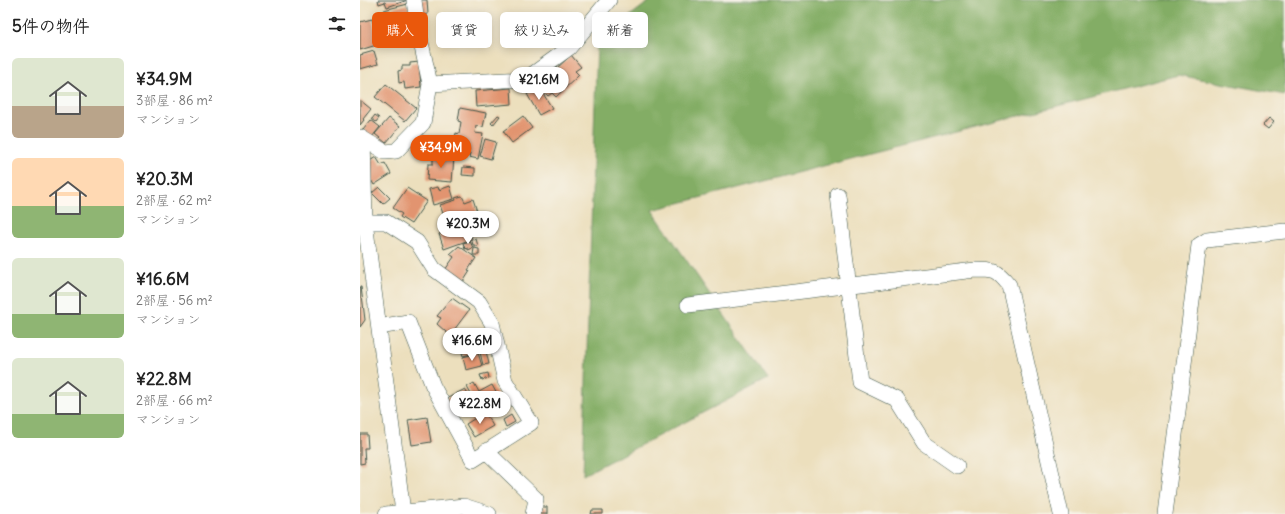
<!DOCTYPE html>
<html lang="ja">
<head>
<meta charset="utf-8">
<style>
  body { margin:0; font-family:Delius,"Klee One",sans-serif; background:#f2f2f2; color:#222; height:100vh; display:flex; flex-direction:column; font-size:15px; white-space:nowrap }
  * { box-sizing:border-box; margin:0 }
  p { font-size:13px; color:#767676 }
  .icon { flex:none; width:22px; height:22px; fill:none; stroke:currentColor; stroke-width:2; stroke-linecap:round; stroke-linejoin:round }
  .map { position:relative; flex:1; overflow:hidden }
  .side { display:flex; flex-direction:column; background:#fff; width:360px }
  .side>* { flex:none }
  .hud { position:absolute; left:12px; top:12px; width:380px; height:36px; display:flex; gap:8px }
  .price { position:absolute; translate:-50% -34px; padding:0 9px; border-radius:14px; background:#fff; color:#222; font-size:13px; line-height:26px; filter:drop-shadow(0 1px 2px #0008) }
  .price::after { content:''; position:absolute; left:50%; top:24px; width:12px; height:9px; margin-left:-6px; background:inherit; clip-path:polygon(0 0,100% 0,50% 100%) }
  .price.current { background:#ea580c; color:#fff }
  ul { padding:0; list-style:none }
  li { display:flex; align-items:center; gap:12px; height:100px; padding:0 12px }
  li span { display:grid; place-items:center; flex:none; width:112px; height:80px; border-radius:6px; color:#555 }
  li>.icon { margin-inline-start:auto }
  span .icon { width:48px; height:48px; fill:#fffc; stroke-width:1 }
  li b { font-size:17px }
  h2 { display:flex; justify-content:space-between; align-items:center; height:48px; padding:0 12px; font-size:17px }
  .pill { padding:0 14px; border-radius:6px; background:#fff; box-shadow:0 2px 10px #0003; font-size:14px; line-height:36px }
  .pill.current { background:#ea580c; color:#fff }
  main { display:flex; flex:1; min-height:0 }
  .map>svg:first-child { display:block }
  .forest { fill:#83ad65; stroke:#51754c }
  .building { fill:#e2946f }
  .lines { fill:none; stroke-linecap:round; stroke-linejoin:round }
  .minor-casing { stroke:#3e5549; stroke-width:16 }
  .minor { stroke:#fff; stroke-width:15 }
</style>
</head>
<body>
<main>
<section class="side">
<h2>5件の物件<svg class="icon" aria-label="filters" viewBox="0 0 24 24"><path d="M4 7h16M4 17h16"/><circle cx="9" cy="7" r="2"/><circle cx="15" cy="17" r="2"/></svg></h2>
<ul>
<li><span style="background:linear-gradient(#dfe7d0 60%,#b9a48a 0)"><svg class="icon" aria-label="home" viewBox="0 0 24 24"><path d="M3 11l9-7 9 7M6 9v11h12V9"/></svg></span><div><b>¥34.9M</b><p>3部屋 · 86 m²</p><p>マンション</p></div></li>
<li><span style="background:linear-gradient(#ffd9b3 60%,#8fb573 0)"><svg class="icon" aria-label="home" viewBox="0 0 24 24"><path d="M3 11l9-7 9 7M6 9v11h12V9"/></svg></span><div><b>¥20.3M</b><p>2部屋 · 62 m²</p><p>マンション</p></div></li>
<li><span style="background:linear-gradient(#dfe7d0 70%,#8fb573 0)"><svg class="icon" aria-label="home" viewBox="0 0 24 24"><path d="M3 11l9-7 9 7M6 9v11h12V9"/></svg></span><div><b>¥16.6M</b><p>2部屋 · 56 m²</p><p>マンション</p></div></li>
<li><span style="background:linear-gradient(#dfe7d0 70%,#8fb573 0)"><svg class="icon" aria-label="home" viewBox="0 0 24 24"><path d="M3 11l9-7 9 7M6 9v11h12V9"/></svg></span><div><b>¥22.8M</b><p>2部屋 · 66 m²</p><p>マンション</p></div></li>
</ul>
</section>
<div class="map">
<svg width="925" height="514" viewBox="0 0 925 514">
  <rect width="100%" height="100%" fill="#f7f3e8"/>
  <filter id="ink" filterUnits="userSpaceOnUse"><feTurbulence type="fractalNoise" baseFrequency=".025" numOctaves="2"/><feDisplacementMap in="SourceGraphic" scale="8" xChannelSelector="R" yChannelSelector="G"/><feConvolveMatrix kernelMatrix="1 2 1 2 8 2 1 2 1" color-interpolation-filters="sRGB"/></filter>
  <filter id="wash" filterUnits="userSpaceOnUse"><feTurbulence type="fractalNoise" baseFrequency=".012" numOctaves="4" result="noise"/><feDisplacementMap in="SourceGraphic" scale="16" xChannelSelector="R" yChannelSelector="G"/><feGaussianBlur stdDeviation="0.9" result="paint"/><feColorMatrix in="noise" values="0 0 0 0 0 0 0 0 0 0 0 0 0 0 0 0 0 1.4 0 .05"/><feComposite in="paint" operator="in"/></filter>
  <g filter="url(#wash)">
    <rect width="100%" height="100%" fill="#ecdfbd"/>
    <path class="forest" d="M291 0H925V95L818 75 292 210 408 379 223 475 237 41Z"/>
    <g id="blocks">
      <path class="building" d="M18 0H48L27 7 25 2 19 4Z
        M61 0H67L68 14 62 15Z
        M48 4 51 16 27 23 24 10Z
        M12 19 20 44 0 50V22Z
        M53 23 57 34 26 44 23 32Z
        M14 51 18 64 0 69V55Z
        M211 55 221 67 215 71 219 75 196 97 192 93 188 96 180 88 183 85 181 82 187 77 185 76 193 69 195 70Z
        M59 62 61 87 45 89 44 82 39 83 38 71 42 70V66H50V63Z
        M26 84 56 108 45 121 15 97Z
        M179 87 192 108 179 115 167 94Z
        M151 88 152 104 116 107 115 91Z
        M0 100 11 109 3 119 4 120 0 125Z
        M100 108 126 113 123 127 116 126 115 133 123 134 118 159 109 157 110 153 93 150 96 133 99 134 101 122 98 121Z
        M15 115 19 118 16 122 12 119Z
        M138 115 140 116 133 125 131 123Z
        M163 116 172 128 152 143 143 131Z
        M29 118 40 126 26 143 15 134Z
        M909 118 914 122 908 129 903 125Z
        M11 120 20 127 12 137 3 130Z
        M125 139 136 142 131 159 120 156Z
        M73 155 94 157 92 182 67 180 68 164H73Z
        M16 157 21 165 25 163 31 174 14 185 8 174 5 164Z
        M103 167 115 168V176L102 175Z
        M90 186 94 199 73 205 69 189 78 187 79 190Z
        M19 187 30 198 23 204 12 193Z
        M47 188 67 201 51 224 40 217 42 214 33 208Z
        M102 196 105 202 113 199 122 227 118 228 119 230 110 233 112 239 84 249 79 234 89 231 80 205 96 200 95 198Z
        M116 239 118 246 115 247V245H113L112 241Z
        M110 241 113 248 108 250V248L105 249 103 243Z
        M99 246 116 258 108 270 110 271 103 282 85 270 94 257 90 254Z
        M114 248 119 249V255H113Z
        M0 287H1L5 320 0 327Z
        M92 298 109 310 94 330 98 334 94 339 77 324 81 318 77 316Z
        M121 333 122 341 113 343 111 336Z
        M125 347 129 364 123 365 120 352 103 356 102 353Z
        M118 353 122 366 106 370 103 357Z
        M128 373 129 378 122 380 120 375Z
        M114 383 119 392 132 385 138 396 118 407 107 387Z
        M105 389 113 405 105 409 106 411 95 416 86 399Z
        M125 412 133 426 114 437 106 424Z
        M151 415 155 422 146 427 143 420Z
        M67 417 71 442 52 445 48 420Z
        M0 434H7L8 448H4L5 463 0 464Z
        M182 507H187V514H181Z
        M232 510H243V514H231Z"/>
    </g>
  </g>
  <g filter="url(#ink)">
    <use href="#blocks" fill-opacity="0" stroke="#3e5549" stroke-width="1"/>
    <g class="lines">
      <defs>
        <path id="minor" d="M54 0 57 24 70 84
          M0 137 25 152 36 151 63 123 70 84 166 79 209 48 249 0
          M3 139 5 222 43 512
          M478 195 500 382 537 400 564 443 597 466
          M0 222H26L57 242 74 269 119 302 132 323 145 381 171 423 113 460 73 386 48 322 19 327
          M328 305 615 270C635 270 637 270 649 285L701 514
          M126 451 176 499 173 514
          M26 514 104 506 129 514
          M805 514 839 245 847 240 925 231"/>
      </defs>
      <use href="#minor" class="minor-casing"/>
      <use href="#minor" class="minor"/>
    </g>
  </g>
</svg>
<b class="price" style="left:179px;top:101px">¥21.6M</b>
<b class="price current" style="left:81px;top:169px">¥34.9M</b>
<b class="price" style="left:108px;top:245px">¥20.3M</b>
<b class="price" style="left:112px;top:362px">¥16.6M</b>
<b class="price" style="left:120px;top:425px">¥22.8M</b>
<div class="hud">
<a class="pill current">購入</a>
<a class="pill">賃貸</a>
<a class="pill">絞り込み</a>
<a class="pill">新着</a>
</div>
</div>
</main>
</body>
</html>
